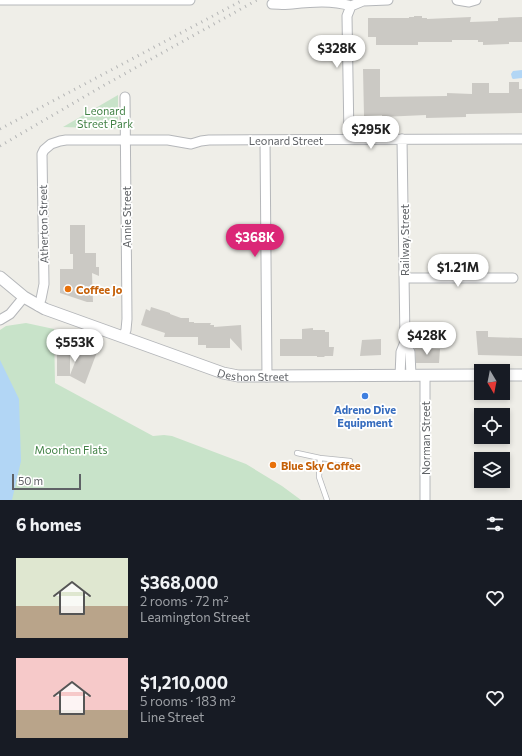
<!DOCTYPE html>
<html lang="en">
<head>
<meta charset="utf-8">
<style>
  body { margin:0; font-family:Commissioner,sans-serif; background:#242831; color:#f1f3f6; height:100vh; display:flex; flex-direction:column; font-size:15px; white-space:nowrap }
  * { box-sizing:border-box; margin:0 }
  p { font-size:13px; color:#9ea1a6 }
  .icon { flex:none; width:22px; height:22px; fill:none; stroke:currentColor; stroke-width:2; stroke-linecap:round; stroke-linejoin:round }
  .map { position:relative; height:500px; overflow:hidden }
  .side { display:flex; flex-direction:column; background:#171b24; flex:1 }
  .side>* { flex:none }
  .needle { width:26px; rotate:170deg }
  .buttons { position:absolute; left:474px; top:364px; display:grid; gap:8px }
  .buttons a { display:grid; place-items:center; width:36px; height:36px; border-radius:0px; background:#171b24; box-shadow:0 2px 6px #0003; font-size:20px }
  .scale { position:absolute; left:12px; bottom:10px; width:69px; box-sizing:border-box; padding-left:4px; border:2px solid #5f6266; border-top:0; font-size:11px; line-height:14px; white-space:nowrap; color:#5f6266; -webkit-text-stroke:3px #fff; paint-order:stroke }
  .price { position:absolute; translate:-50% -34px; padding:0 9px; border-radius:14px; background:#fff; color:#222; font-size:13px; line-height:26px; filter:drop-shadow(0 1px 2px #0008) }
  .price::after { content:''; position:absolute; left:50%; top:24px; width:12px; height:9px; margin-left:-6px; background:inherit; clip-path:polygon(0 0,100% 0,50% 100%) }
  .price.selected { background:#db2777; color:#fff }
  ul { padding:0; list-style:none }
  li { display:flex; align-items:center; gap:12px; height:100px; padding:0 16px }
  li span { display:grid; place-items:center; flex:none; width:112px; height:80px; border-radius:0px; color:#555 }
  li>.icon { margin-inline-start:auto }
  span .icon { width:48px; height:48px; fill:#fffc; stroke-width:1 }
  li b { font-size:17px }
  h2 { display:flex; justify-content:space-between; align-items:center; height:48px; padding:0 16px; font-size:17px }
  .map>svg:first-child { display:block }
  .green { fill:#c8e3c9 }
  .water { fill:#b2d6f5 }
  .building { fill:#cbc9c4 }
  .lines { fill:none; stroke-linecap:round; stroke-linejoin:round }
  .service-casing { stroke:#b5b7ba; stroke-width:6 }
  .minor-casing { stroke:#b5b7ba; stroke-width:11 }
  .tertiary-casing { stroke:#b5b7ba; stroke-width:13 }
  .service { stroke:#fff; stroke-width:4.5 }
  .minor { stroke:#fff; stroke-width:9 }
  .tertiary { stroke:#fff; stroke-width:11 }
  .rail { stroke:#b5b6b6; stroke-width:3; stroke-dasharray:1 5; stroke-linecap:butt }
  .food-dot { fill:#e8710a; stroke:#fff; stroke-width:1.5 }
  .shop-dot { fill:#3f7fe0; stroke:#fff; stroke-width:1.5 }
  .labels { text-anchor:middle; dominant-baseline:central; stroke-width:3.5; stroke-linejoin:round; paint-order:stroke }
  .park-label { font-size:11px; fill:#428246; stroke:#fff }
  .street-label { font-size:11px; fill:#5f6266; stroke:#fff }
  .food-label { font-size:11px; font-weight:bold; fill:#c56008; stroke:#fff; text-anchor:start }
  .shop-label { font-size:11px; font-weight:bold; fill:#366cbe; stroke:#fff }
</style>
</head>
<body>
<div class="map">
<svg width="522" height="500" viewBox="0 0 522 500">
  <rect width="100%" height="100%" fill="#efeee8"/>
  <path class="green" d="M118 95V125L115 129 63 127Z
    M26 323 54 329 55 383 153 436 164 435 172 436 246 464 282 486 301 500H0V330L6 326Z"/>
  <path class="water" d="M522 70V78L513 79 512 78 511 74 513 71Z
    M0 360 19 399 21 461 12 500H0Z"/>
  <path class="building" d="M414 16H422V18H427V19L471 17 470 22 498 21V18L522 17V42H509V44L483 45V42H478V40H452V42H418V45H376V37H368V18H409V17H414Z
    M363 69H380V97L447 96V93L472 94V83H489V93H509V82H519V89H522V113L466 114V117L426 118V115L382 117V115L364 116Z
    M70 225H85V253H96V267H99V276L92 273 93 302H87L60 293V269H73V254H70Z
    M151 307 170 313V314L181 318H189V322H194V323H211L210 325H214V327L241 325 242 351 230 338V348H206V345H198V337H164L165 333 141 325 146 309 150 311Z
    M313 328V330H325V332H329V347H334L333 356H325L324 357H317V356H280V339H302V329Z
    M476 331H488V337L522 338V356L478 355Z
    M381 339V355L360 356 362 340Z
    M57 344H70V375L81 347 97 352 85 384 70 376H57Z
    M415 348 440 349 439 363H416Z"/>
  <g class="lines">
    <defs>
      <path id="service" d="M297 453 320 458
        M327 500 319 477 320 458 350 461"/>
      <path id="minor" d="M0 0H190
        M457 0 469 2 476 0
        M272 4C279 4 285 5 292 4 312 2 332 0 351 6L363 1 388 0
        M349 139 347 16 351 6
        M265 140 267 377
        M404 278H513
        M38 306 41 299 44 284 42 154 44 150 51 144 60 141 66 140H168L191 144 201 141 209 140 522 139
        M0 320 10 314 24 297
        M123 337 126 330 127 319 125 97
        M405 342 410 352 411 376
        M400 376 401 352 405 342 402 139
        M425 500V376"/>
      <g id="tertiary">
        <path id="s1" d="M0 277 24 297 45 309 223 373 238 376 481 375"/>
        <path d="M503 375H522"/>
      </g>
    </defs>
    <use href="#service" class="service-casing"/>
    <use href="#minor" class="minor-casing"/>
    <use href="#tertiary" class="tertiary-casing"/>
    <use href="#service" class="service"/>
    <use href="#minor" class="minor"/>
    <use href="#tertiary" class="tertiary"/>
    <path class="rail" d="M0 129 243 0
      M0 146 101 87 257 0"/>
  </g>
  <g class="food-dot">
    <circle cx="68" cy="289" r="4"/>
    <circle cx="273" cy="465" r="4"/>
  </g>
  <circle class="shop-dot" cx="365" cy="396" r="4"/>
  <g class="labels">
    <g class="park-label">
      <text x="105" y="110">Leonard<tspan x="105" dy="13">Street Park</tspan></text>
      <text x="71" y="449">Moorhen Flats</text>
    </g>
    <g class="street-label">
      <text x="286" y="140">Leonard Street</text>
      <text transform="translate(126 217) rotate(-90)">Annie Street</text>
      <text transform="translate(43 224) rotate(-91)">Atherton Street</text>
      <text transform="translate(404 240) rotate(-90)">Railway Street</text>
      <text stroke="none"><textPath href="#s1" startOffset="275">Deshon Street</textPath></text>
      <text transform="translate(425 438) rotate(-90)">Norman Street</text>
    </g>
    <g class="food-label">
      <text x="76" y="289">Coffee Jo</text>
      <text x="281" y="465">Blue Sky Coffee</text>
    </g>
    <g class="shop-label">
      <text x="365" y="409">Adreno Dive<tspan x="365" dy="13">Equipment</tspan></text>
    </g>
  </g>
</svg>
<div class="buttons">
<a><svg class="needle" viewBox="-14 -14 28 28"><path d="M0-13l5 13h-10z" fill="#e53935"/><path d="M0 13l5-13h-10z" fill="#9ea1a6"/></svg></a>
<a><svg class="icon" aria-label="locate" viewBox="0 0 24 24"><circle cx="12" cy="12" r="6"/><path d="M12 2v4M12 18v4M2 12h4M18 12h4"/></svg></a>
<a><svg class="icon" aria-label="layers" viewBox="0 0 24 24"><path d="M12 4l9 5-9 5-9-5zM3 14l9 5 9-5"/></svg></a>
</div>
<div class="scale">50 m</div>
<b class="price" style="left:337px;top:69px">$328K</b>
<b class="price" style="left:371px;top:150px">$295K</b>
<b class="price selected" style="left:255px;top:258px">$368K</b>
<b class="price" style="left:458px;top:288px">$1.21M</b>
<b class="price" style="left:427px;top:356px">$428K</b>
<b class="price" style="left:75px;top:363px">$553K</b>
</div>
<section class="side">
<h2>6 homes<svg class="icon" aria-label="filters" viewBox="0 0 24 24"><path d="M4 7h16M4 17h16"/><circle cx="9" cy="7" r="2"/><circle cx="15" cy="17" r="2"/></svg></h2>
<ul>
<li><span style="background:linear-gradient(#dfe7d0 60%,#b9a48a 0)"><svg class="icon" aria-label="home" viewBox="0 0 24 24"><path d="M3 11l9-7 9 7M6 9v11h12V9"/></svg></span><div><b>$368,000</b><p>2 rooms · 72 m²</p><p>Leamington Street</p></div><svg class="icon" aria-label="heart" viewBox="0 0 24 24"><path d="M12 20l-8-8c-3-5 5-10 8-4 3-6 11-1 8 4z"/></svg></li>
<li><span style="background:linear-gradient(#f6c9c9 65%,#b9a48a 0)"><svg class="icon" aria-label="home" viewBox="0 0 24 24"><path d="M3 11l9-7 9 7M6 9v11h12V9"/></svg></span><div><b>$1,210,000</b><p>5 rooms · 183 m²</p><p>Line Street</p></div><svg class="icon" aria-label="heart" viewBox="0 0 24 24"><path d="M12 20l-8-8c-3-5 5-10 8-4 3-6 11-1 8 4z"/></svg></li>
</ul>
</section>
</body>
</html>
